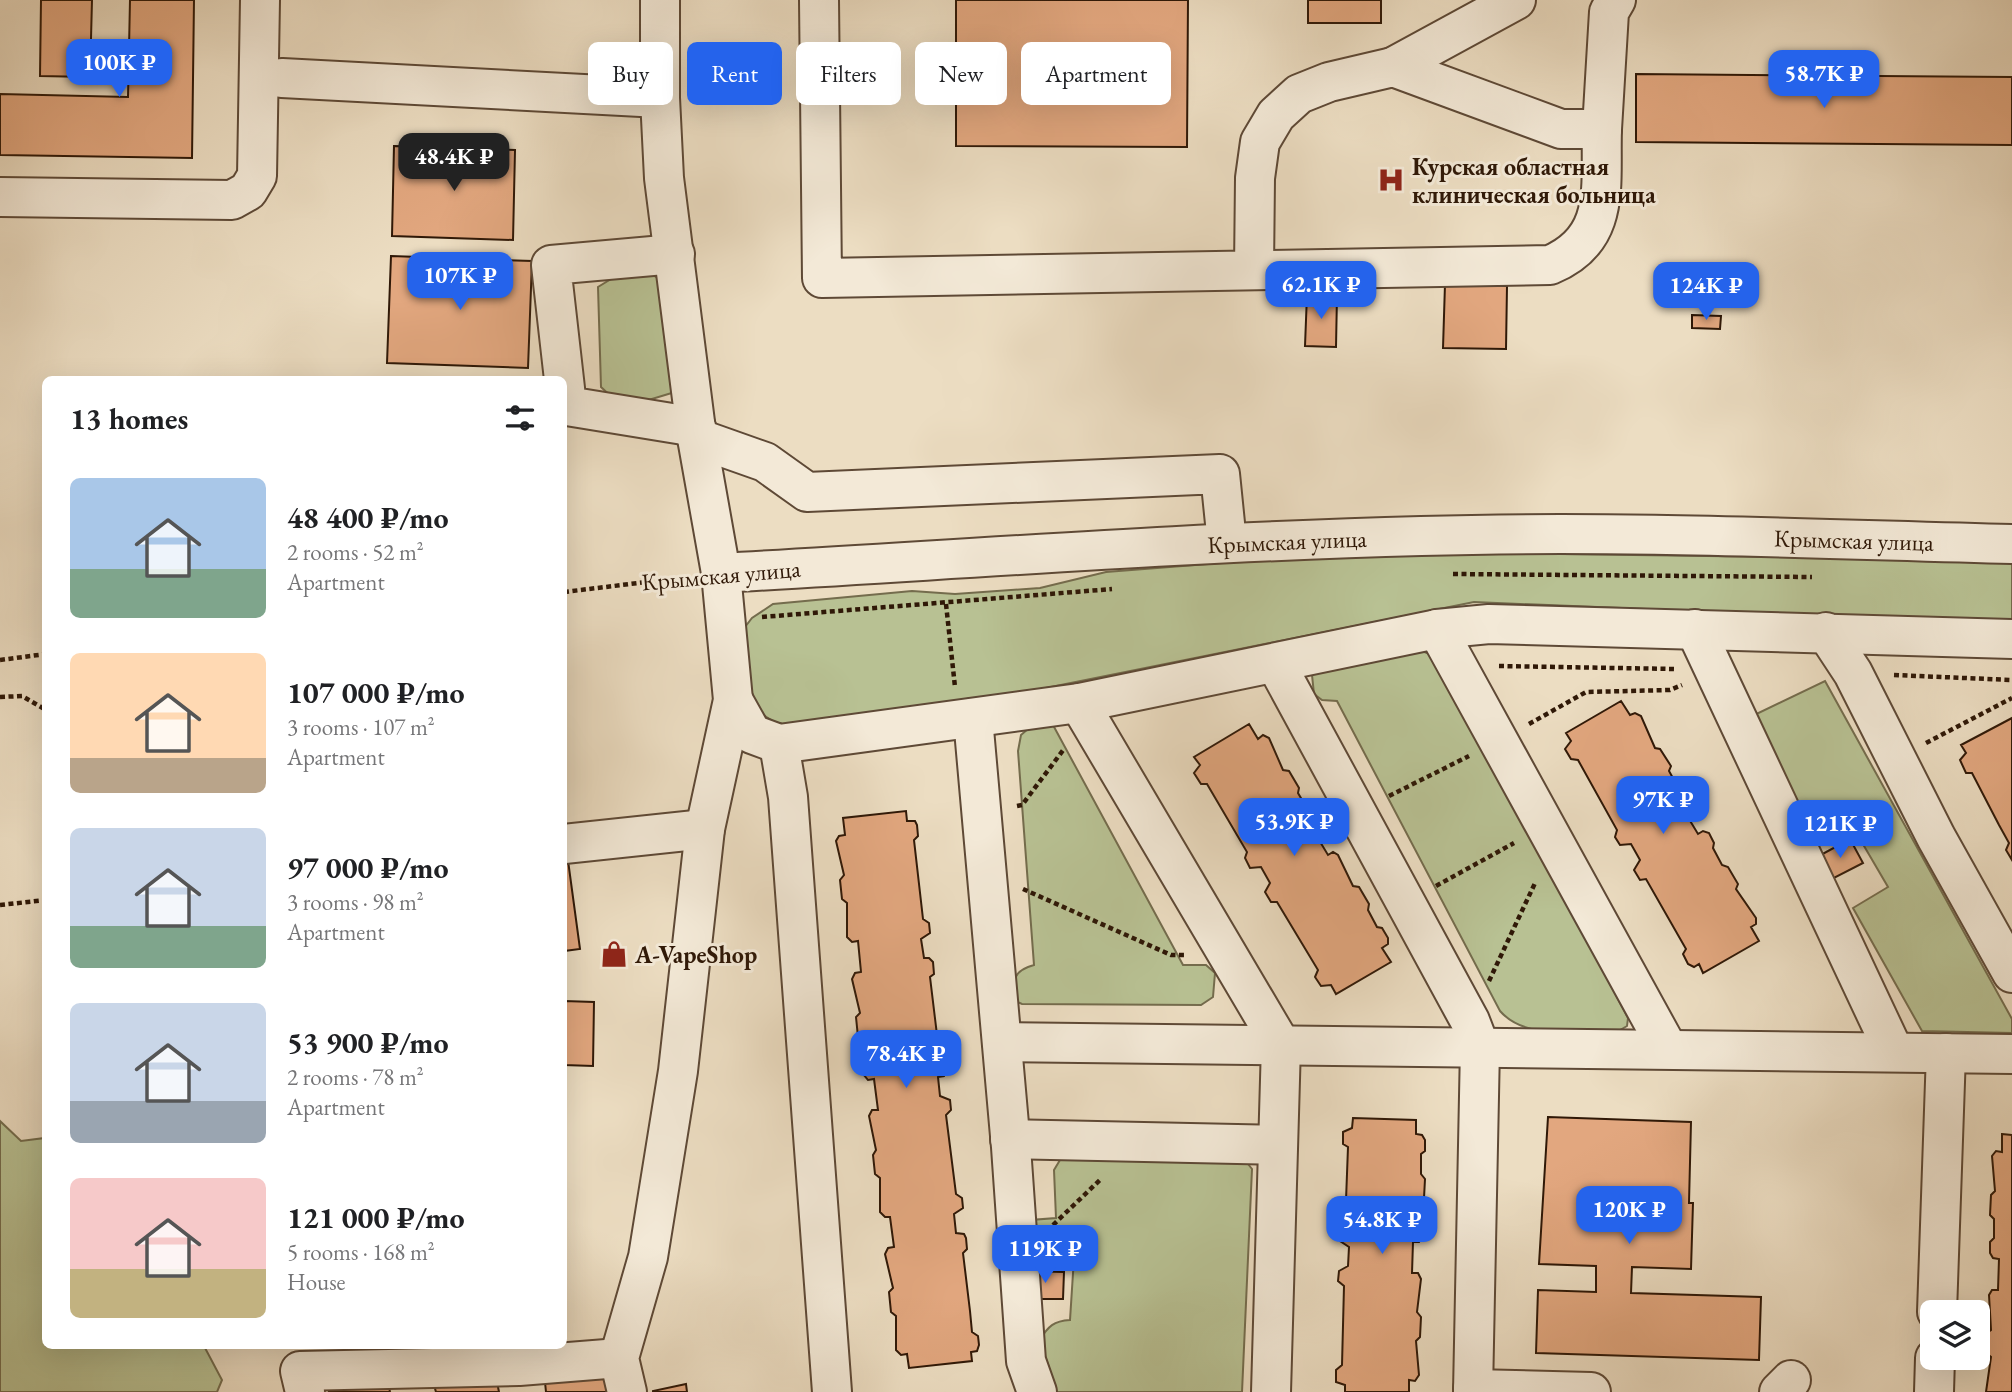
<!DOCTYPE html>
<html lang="en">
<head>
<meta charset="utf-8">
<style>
  body { margin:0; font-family:"EB Garamond",serif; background:#f6f6f6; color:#202124; height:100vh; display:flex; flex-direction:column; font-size:26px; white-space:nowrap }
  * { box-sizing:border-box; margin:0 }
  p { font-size:23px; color:#757577 }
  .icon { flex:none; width:38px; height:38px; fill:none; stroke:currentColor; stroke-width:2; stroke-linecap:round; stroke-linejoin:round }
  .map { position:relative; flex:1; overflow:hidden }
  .sheet { position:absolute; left:42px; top:376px; width:525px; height:973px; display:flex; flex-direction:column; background:#fff; border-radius:10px; box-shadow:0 7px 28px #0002 }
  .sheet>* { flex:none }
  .banner { position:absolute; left:588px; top:42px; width:665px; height:63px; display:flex; gap:14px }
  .buttons { position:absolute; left:1920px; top:1300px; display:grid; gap:14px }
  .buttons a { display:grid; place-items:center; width:70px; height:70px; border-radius:10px; background:#fff; box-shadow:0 7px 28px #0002; font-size:35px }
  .price { position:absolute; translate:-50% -60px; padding:0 16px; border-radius:14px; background:#2563eb; color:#fff; font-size:23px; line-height:46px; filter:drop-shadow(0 2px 4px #0008) }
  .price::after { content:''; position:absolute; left:50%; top:42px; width:21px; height:16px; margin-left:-10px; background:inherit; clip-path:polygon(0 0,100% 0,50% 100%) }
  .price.on { background:#222; color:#fff }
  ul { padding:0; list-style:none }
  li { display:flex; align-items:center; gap:21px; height:175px; padding:0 28px }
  li span { display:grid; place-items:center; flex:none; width:196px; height:140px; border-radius:10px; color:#555 }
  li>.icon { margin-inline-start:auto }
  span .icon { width:84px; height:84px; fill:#fffc; stroke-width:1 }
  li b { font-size:30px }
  h2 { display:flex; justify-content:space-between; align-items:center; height:84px; padding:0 28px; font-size:30px }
  .tag { padding:0 24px; border-radius:10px; background:#fff; box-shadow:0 7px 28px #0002; font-size:24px; line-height:63px }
  .tag.on { background:#2563eb; color:#fff }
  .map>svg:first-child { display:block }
  .green { fill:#b8c193; stroke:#746c4d; stroke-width:2 }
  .building { fill:#e2a77f; stroke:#2f1807; stroke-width:2 }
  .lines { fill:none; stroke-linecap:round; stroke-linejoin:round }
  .minor-casing { stroke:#5e4936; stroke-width:42 }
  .path { stroke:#2f1807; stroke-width:4.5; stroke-dasharray:5 3.5; stroke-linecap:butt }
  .minor { stroke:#f3e9d7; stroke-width:38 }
  .labels { text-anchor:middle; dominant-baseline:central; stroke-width:6; stroke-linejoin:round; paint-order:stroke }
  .poi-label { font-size:24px; font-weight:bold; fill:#2f1807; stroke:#f3e9d7; text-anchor:start }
  .street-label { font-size:24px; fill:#2f1807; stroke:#f3e9d7 }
</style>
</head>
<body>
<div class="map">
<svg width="2012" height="1392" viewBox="0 0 2012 1392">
  <rect width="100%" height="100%" fill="#ecddc2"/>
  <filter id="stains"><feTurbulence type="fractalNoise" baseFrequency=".00286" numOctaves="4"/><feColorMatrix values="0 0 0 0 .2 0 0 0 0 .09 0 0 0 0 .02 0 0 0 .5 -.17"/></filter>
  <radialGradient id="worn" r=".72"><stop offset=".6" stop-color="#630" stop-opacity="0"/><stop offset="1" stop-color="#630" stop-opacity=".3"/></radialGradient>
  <path class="green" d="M621 273H649L663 281 675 392 642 402 616 401 601 387 598 287Z
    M1414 552 2012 560V624L1474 602 1021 693 786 725C739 717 748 665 745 627L752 618 773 604 912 591 955 594 1040 588 1106 572 1298 557Z
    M1417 649 1432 655 1446 672 1628 1018 1627 1026 1620 1030C1582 1030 1527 1042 1500 1011L1337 701 1322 700 1314 694 1312 675 1323 666Z
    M1825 681 2012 1019V1033L1922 1031 1853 908 1888 887 1843 810 1808 828 1746 719Z
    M1053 725 1183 965H1206L1215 973 1213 997 1201 1005 1022 1004 1015 1001C1013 980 1012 971 1034 965L1018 751 1021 735 1029 728Z
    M0 1121 21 1141 45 1138 46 1346H204L222 1380 217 1392H0Z
    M1063 1155 1244 1159 1252 1169 1242 1392H1057L1040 1340C1048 1326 1054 1321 1070 1320L1075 1242C1054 1239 1042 1241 1031 1220L1056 1218 1054 1170Z"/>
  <path class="building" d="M41 0H92L90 77 40 76Z
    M130 0H194L192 158 0 155V94L128 97Z
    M956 0H1188L1187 147 956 146Z
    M1308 0H1381V23H1308Z
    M1636 74 2012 77V145L1636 142Z
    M394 146 515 150 513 240 392 236Z
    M391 256 532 261 528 368 387 363Z
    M1445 284 1507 286 1506 349 1443 348Z
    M1307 294 1337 295 1336 347 1305 346Z
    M1692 315 1721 316 1720 329 1692 328Z
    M1621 701 1630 715 1635 713 1641 716 1655 748 1660 749 1671 766 1669 771 1679 789 1684 790 1689 799 1688 806 1683 809 1698 834 1703 831 1709 833 1714 843 1713 848 1722 865 1728 867 1738 884 1736 889 1756 918V924L1751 927 1759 941 1703 973 1699 964 1694 967 1688 964 1683 954 1686 949 1646 879 1640 880 1634 870 1640 860 1631 844 1620 845 1615 837 1617 830 1578 760 1571 759 1565 749 1571 741 1566 733Z
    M2012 718V860L2006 850 2009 843 1999 825 1972 773H1966L1960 760 1966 753 1961 745Z
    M1249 724 1258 739 1263 735 1269 738 1283 770 1289 771 1299 788 1298 793 1308 810 1313 812 1319 821 1318 827 1313 830 1328 855 1333 852 1338 855 1353 886 1359 887 1369 904 1368 910 1377 927 1382 928 1388 938V944L1382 948 1391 962 1336 994 1331 985 1321 986 1315 977 1318 970 1277 902H1271L1265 892 1270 883 1261 867 1250 868 1245 858 1247 852 1207 784H1201L1194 773 1200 765 1194 757Z
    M906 811 907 821H915L917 825 918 836 914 840 923 919 929 923 930 933 921 939 924 958H929L933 962 934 974 930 977 937 1035 939 1057 946 1061 947 1070 944 1076 938 1077 940 1096 950 1100 951 1110 946 1115 956 1194 962 1198 963 1208 954 1214 956 1233 964 1234 966 1238 967 1249 963 1253 970 1311 972 1332 978 1336 979 1345 977 1351 971 1352 972 1361 909 1368 907 1354 901 1355 896 1350V1316L891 1312 889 1292 893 1288 885 1254 888 1248 894 1247 890 1217H885L880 1212V1178L875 1174 873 1155 876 1150 869 1116 872 1110H878L874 1079 868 1080 864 1075 862 1064 866 1060 863 1041 858 1037 856 1017 860 1013 852 979 855 973 861 972 858 941 852 942 847 937V903L842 899 840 880 844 875 836 841 839 836 845 835 843 818Z
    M1850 839 1863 863 1830 880 1817 857Z
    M564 853H567L580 949 564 951Z
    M624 947 625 958 603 960 602 949Z
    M564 1001 594 1002 593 1066 564 1065Z
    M1548 1117 1691 1122 1689 1203H1693L1691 1269 1632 1267 1631 1293 1761 1297 1759 1360 1536 1353 1538 1290 1596 1292V1266L1539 1264Z
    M1353 1118 1416 1120V1134L1422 1135 1425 1140V1151L1421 1154V1174L1425 1179 1424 1198 1420 1202 1422 1237 1419 1242H1413L1412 1273H1418L1421 1279 1417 1312 1421 1317 1420 1337 1416 1341 1419 1375 1415 1381 1409 1380V1392H1345V1385L1336 1382V1370L1342 1365 1344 1286 1338 1281 1339 1271 1348 1266 1349 1247 1340 1241 1341 1230 1345 1227 1348 1147 1343 1144V1132L1352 1128Z
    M2002 1134 2012 1135V1392H1986L1991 1357 1986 1353 1987 1333 1991 1330 1989 1295 1992 1290H1998L1999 1259 1993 1258 1990 1253V1242L1994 1238V1219L1990 1215 1991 1195 1995 1191 1992 1156 1996 1151 2002 1152Z
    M1027 1271 1064 1272 1063 1299H1026Z
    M605 1370 609 1392H546L545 1382Z
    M386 1372 390 1392H329L328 1385Z
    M495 1372 499 1392H436L434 1385Z
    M686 1384 687 1392H653V1391Z"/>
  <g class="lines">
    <defs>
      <g id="minor">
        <path d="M819 0 822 278 1550 265C1612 239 1600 185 1602 129H1561L1393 67 1329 82 1299 94 1276 115 1260 142 1255 178 1254 269"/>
        <path d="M1393 67 1516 0"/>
        <path d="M282 78 660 98"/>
        <path d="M1602 129 1609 12 1616 0"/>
        <path d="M0 197 232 200 248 191 257 176 260 0"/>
        <path d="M675 254 551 265 567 406 696 427"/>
        <path d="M697 438 765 462 807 492 1220 474 1227 543"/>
        <path id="s1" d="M721 573C954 560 1187 542 1421 536 1618 530 1815 539 2012 544"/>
        <path d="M1437 629 1668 1049"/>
        <path d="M1695 629 1894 1052"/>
        <path d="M1826 632 1853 673 1936 837 2012 973"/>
        <path d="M1276 664 1470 1021 1480 1047 1473 1392"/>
        <path d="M733 700 752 734 779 744 1079 703 1437 629 1489 624 2012 639"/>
        <path d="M1079 703 1281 1045 1271 1392"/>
        <path d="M973 718 1011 1147 1026 1361 1037 1392"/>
        <path d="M779 744 788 797 832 1392"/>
        <path d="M564 844 705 829"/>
        <path d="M1002 1042 2012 1054"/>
        <path d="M1010 1139 1278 1145"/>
        <path d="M1937 1312 1946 1053"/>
        <path d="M1473 1389 1591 1392"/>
        <path d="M305 1392 300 1371 519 1366 619 1358"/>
        <path d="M627 1392 619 1358 648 1257 678 1071 705 829 733 700 721 573 697 438 664 178 660 98V0"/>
        <path d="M1779 1392 1791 1380"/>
        <path d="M1934 1392 1935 1358"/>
      </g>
    </defs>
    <use href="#minor" class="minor-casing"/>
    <path class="path" d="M1453 574 1812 577
      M564 592 688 577
      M946 604 955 687
      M762 617 1112 589
      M0 660 46 654
      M1499 666 1675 669
      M1894 675 2012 680
      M0 697 22 696 46 710
      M1529 724 1586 692 1670 690 1682 685
      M1926 743 2012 698
      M1389 796 1469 756
      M1017 806 1022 805 1064 749
      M1436 886 1514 843
      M1023 889 1171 955H1186
      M0 905 46 900
      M1489 981 1536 881
      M1053 1225 1102 1178"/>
    <use href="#minor" class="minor"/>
  </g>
  <defs>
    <symbol id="hospital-bare" viewBox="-9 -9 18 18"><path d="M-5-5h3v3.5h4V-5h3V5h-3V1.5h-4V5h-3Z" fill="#8f2418" stroke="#f3e9d7" stroke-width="2.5" paint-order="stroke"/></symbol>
    <symbol id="shop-bare" viewBox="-9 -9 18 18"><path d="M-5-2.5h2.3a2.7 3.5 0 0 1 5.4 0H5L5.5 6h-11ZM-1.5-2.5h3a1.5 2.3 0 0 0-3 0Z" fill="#8f2418" stroke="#f3e9d7" stroke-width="2.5" paint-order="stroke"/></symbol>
  </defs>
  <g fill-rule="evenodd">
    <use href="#hospital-bare" x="1372" y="161" width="38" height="38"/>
    <use href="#shop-bare" x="595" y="935" width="38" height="38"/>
  </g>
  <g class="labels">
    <g class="poi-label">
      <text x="1412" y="166">Курская областная<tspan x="1412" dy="28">клиническая больница</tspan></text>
      <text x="635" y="954">A-VapeShop</text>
    </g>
    <g class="street-label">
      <text stroke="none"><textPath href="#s1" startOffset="1134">Крымская улица</textPath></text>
      <text stroke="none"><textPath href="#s1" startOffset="567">Крымская улица</textPath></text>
      <text transform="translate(721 575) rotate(-5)">Крымская улица</text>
    </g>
  </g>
  <rect width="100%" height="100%" filter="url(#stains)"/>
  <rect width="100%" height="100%" fill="url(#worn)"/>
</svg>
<div class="buttons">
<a><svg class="icon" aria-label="layers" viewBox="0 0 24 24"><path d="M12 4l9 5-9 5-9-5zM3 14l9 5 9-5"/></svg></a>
</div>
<b class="price" style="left:119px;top:99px">100K ₽</b>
<b class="price" style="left:1824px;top:110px">58.7K ₽</b>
<b class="price on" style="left:454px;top:193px">48.4K ₽</b>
<b class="price" style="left:460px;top:312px">107K ₽</b>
<b class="price" style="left:1321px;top:321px">62.1K ₽</b>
<b class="price" style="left:1706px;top:322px">124K ₽</b>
<b class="price" style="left:1663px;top:836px">97K ₽</b>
<b class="price" style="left:1294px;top:858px">53.9K ₽</b>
<b class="price" style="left:1840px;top:860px">121K ₽</b>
<b class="price" style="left:906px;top:1090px">78.4K ₽</b>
<b class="price" style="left:1629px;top:1246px">120K ₽</b>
<b class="price" style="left:1382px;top:1256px">54.8K ₽</b>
<b class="price" style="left:1045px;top:1285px">119K ₽</b>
<div class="banner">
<a class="tag">Buy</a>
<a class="tag on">Rent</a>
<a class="tag">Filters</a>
<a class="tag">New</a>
<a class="tag">Apartment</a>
</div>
<section class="sheet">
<h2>13 homes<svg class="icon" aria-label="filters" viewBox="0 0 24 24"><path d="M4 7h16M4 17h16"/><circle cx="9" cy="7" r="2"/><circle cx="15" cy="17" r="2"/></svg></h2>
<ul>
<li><span style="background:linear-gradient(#a9c7e8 65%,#7fa58c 0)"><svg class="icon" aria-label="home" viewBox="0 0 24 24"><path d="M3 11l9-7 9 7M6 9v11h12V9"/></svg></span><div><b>48 400 ₽/mo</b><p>2 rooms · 52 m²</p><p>Apartment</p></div></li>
<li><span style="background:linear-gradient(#ffd9b3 75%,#b9a48a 0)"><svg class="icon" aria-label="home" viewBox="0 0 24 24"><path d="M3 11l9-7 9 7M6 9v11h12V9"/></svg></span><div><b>107 000 ₽/mo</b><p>3 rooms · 107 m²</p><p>Apartment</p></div></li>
<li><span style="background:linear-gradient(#c9d6e8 70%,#7fa58c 0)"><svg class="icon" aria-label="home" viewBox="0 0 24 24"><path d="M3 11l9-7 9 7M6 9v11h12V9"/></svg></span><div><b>97 000 ₽/mo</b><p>3 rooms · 98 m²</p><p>Apartment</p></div></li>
<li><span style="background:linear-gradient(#c9d6e8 70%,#9aa5b1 0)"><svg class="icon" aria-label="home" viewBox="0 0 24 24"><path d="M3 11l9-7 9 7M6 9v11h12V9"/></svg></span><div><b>53 900 ₽/mo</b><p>2 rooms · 78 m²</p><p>Apartment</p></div></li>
<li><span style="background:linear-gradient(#f6c9c9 65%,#c2b280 0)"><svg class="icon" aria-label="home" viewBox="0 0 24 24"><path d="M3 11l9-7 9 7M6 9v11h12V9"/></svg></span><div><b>121 000 ₽/mo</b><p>5 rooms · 168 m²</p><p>House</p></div></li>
</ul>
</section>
</div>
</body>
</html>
